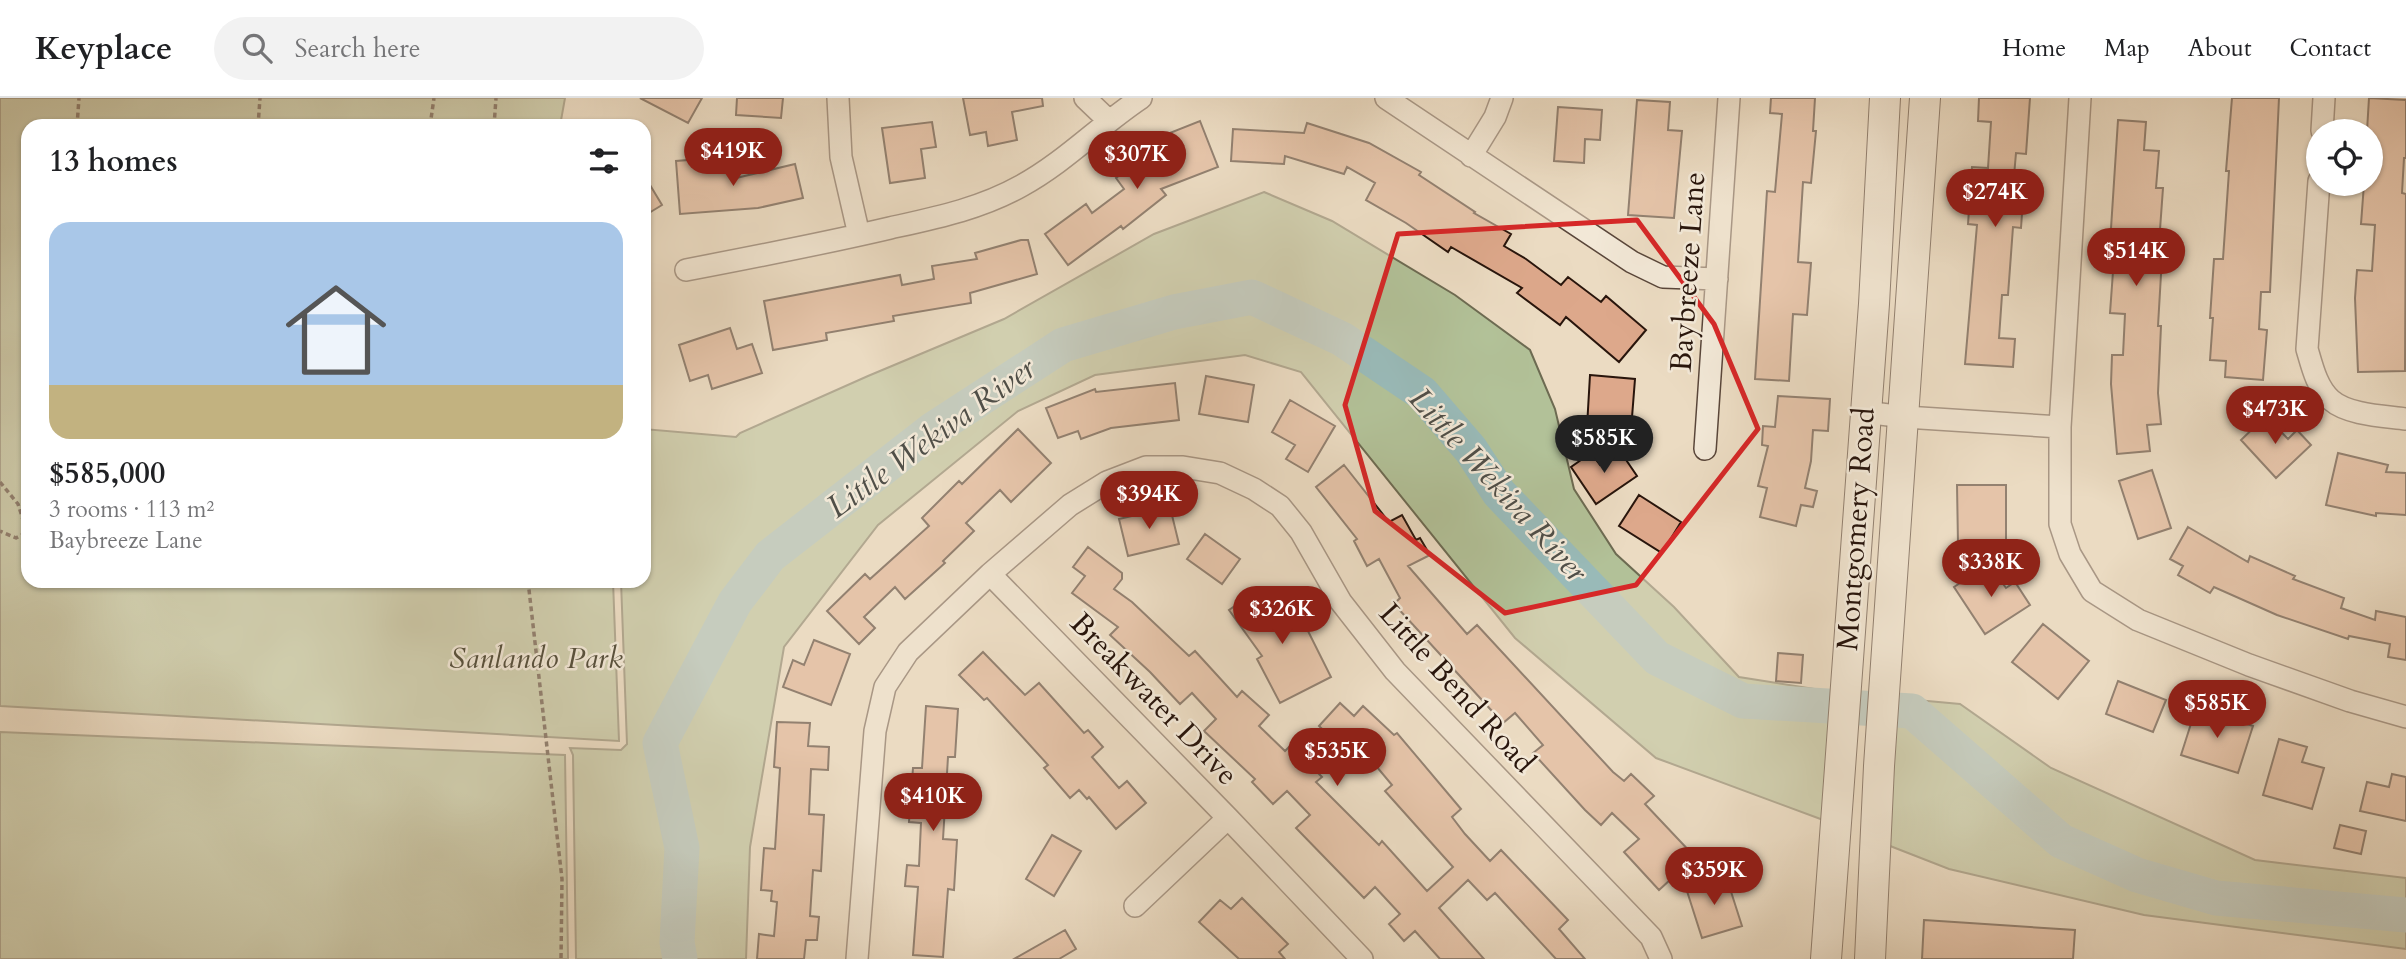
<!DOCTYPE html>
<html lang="en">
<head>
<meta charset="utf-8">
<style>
  body { margin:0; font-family:Cardo,serif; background:#f2f2f2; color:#202124; height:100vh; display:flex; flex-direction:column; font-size:26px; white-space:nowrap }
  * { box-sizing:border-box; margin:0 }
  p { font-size:23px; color:#757577 }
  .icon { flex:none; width:38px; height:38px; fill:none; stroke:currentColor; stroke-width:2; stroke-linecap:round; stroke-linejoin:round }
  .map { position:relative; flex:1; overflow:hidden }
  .details { position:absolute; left:21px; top:21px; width:630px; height:469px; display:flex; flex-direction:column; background:#fff; border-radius:21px; box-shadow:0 2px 5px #0004 }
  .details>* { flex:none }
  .tools { position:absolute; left:2306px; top:21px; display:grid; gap:14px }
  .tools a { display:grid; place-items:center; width:77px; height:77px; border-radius:50%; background:#fff; box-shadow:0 2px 5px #0004; font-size:35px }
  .price { position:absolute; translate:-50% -60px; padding:0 16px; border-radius:24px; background:#8f2418; color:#fff; font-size:23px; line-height:46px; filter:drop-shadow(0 2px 4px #0008) }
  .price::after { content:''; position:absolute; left:50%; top:42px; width:21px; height:16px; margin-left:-10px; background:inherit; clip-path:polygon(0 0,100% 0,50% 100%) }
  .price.current { background:#222; color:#fff }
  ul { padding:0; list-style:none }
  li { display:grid; align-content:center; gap:14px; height:371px; padding:0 28px }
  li+li { border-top:2px solid #e0e0e0 }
  li span { display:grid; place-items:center; height:217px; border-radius:21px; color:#555 }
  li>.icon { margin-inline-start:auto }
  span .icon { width:126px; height:126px; fill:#fffc; stroke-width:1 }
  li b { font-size:30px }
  h2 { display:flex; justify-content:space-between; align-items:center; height:84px; padding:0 28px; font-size:30px }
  header { display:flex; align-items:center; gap:42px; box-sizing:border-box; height:98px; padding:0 35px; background:#fff; border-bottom:2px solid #e0e0e0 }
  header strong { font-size:33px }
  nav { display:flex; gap:38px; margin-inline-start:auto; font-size:24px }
  .search { width:490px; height:63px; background:#f2f2f2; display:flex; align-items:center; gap:18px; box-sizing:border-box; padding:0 24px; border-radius:38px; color:#757577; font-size:26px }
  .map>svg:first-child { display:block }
  .green { fill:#b2c198; stroke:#6d6b52; stroke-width:2 }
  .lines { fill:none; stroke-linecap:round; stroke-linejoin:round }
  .river { stroke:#99bab8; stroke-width:35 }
  .building { fill:#dda88b; stroke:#28150c; stroke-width:2 }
  .street-casing { stroke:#59463a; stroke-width:24 }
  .secondary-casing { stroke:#28150c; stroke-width:32 }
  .path { stroke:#28150c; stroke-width:3.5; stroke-dasharray:5 3.5; stroke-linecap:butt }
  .street { stroke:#f2e8d7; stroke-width:21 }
  .secondary { stroke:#f2e8d7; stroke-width:30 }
  .marked { fill:none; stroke:#d62828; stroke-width:5; stroke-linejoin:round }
  .labels { text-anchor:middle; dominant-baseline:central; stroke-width:5; stroke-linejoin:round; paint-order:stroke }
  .street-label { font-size:30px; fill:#28150c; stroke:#f2e8d7 }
  .park-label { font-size:30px; font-style:italic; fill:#58513d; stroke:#f2e8d7 }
  .water-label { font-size:32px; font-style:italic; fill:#504f48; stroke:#f2e8d7 }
</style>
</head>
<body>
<header>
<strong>Keyplace</strong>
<div class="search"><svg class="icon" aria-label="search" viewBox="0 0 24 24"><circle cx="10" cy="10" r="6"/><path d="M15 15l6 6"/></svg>Search here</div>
<nav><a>Home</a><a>Map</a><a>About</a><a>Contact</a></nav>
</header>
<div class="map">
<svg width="2406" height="861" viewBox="0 0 2406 861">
  <rect width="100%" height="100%" fill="#ebdbc2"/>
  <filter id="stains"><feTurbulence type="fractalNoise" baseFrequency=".00286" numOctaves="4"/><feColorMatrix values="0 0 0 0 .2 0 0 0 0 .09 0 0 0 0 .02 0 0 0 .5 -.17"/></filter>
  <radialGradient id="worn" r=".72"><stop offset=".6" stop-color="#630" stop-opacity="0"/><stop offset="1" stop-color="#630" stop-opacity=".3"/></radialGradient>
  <path class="green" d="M0 0H565L560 28H28V483H613L619 643 0 608Z
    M1264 94 1332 123 1455 197 1530 252 1555 311 1574 391 1616 456 1674 509 1739 579 1834 594 1826 723 1656 660 1515 540 1301 274 1245 257 1095 277 1018 313 878 427 784 549 750 749 746 861H576L573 657 570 650 621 652 627 646 621 483H644V331L736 339 740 335 868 278 1004 221 1154 136Z
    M1895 600 1960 606 2051 670 2255 762 2406 780V851L2144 817 1949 771 1885 746Z
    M0 634 565 657 568 861H0Z"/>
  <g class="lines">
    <path class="river" d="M680 861 677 844 682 750 660 645 735 504 770 458 932 332 1063 247 1174 214 1252 199 1342 241 1422 295 1471 352 1499 395 1657 560 1743 603 1912 613 2061 743 2137 777 2216 800 2406 817"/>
  </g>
  <path class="building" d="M640 0H702L688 25Z
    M737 0H783L781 20 736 17Z
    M963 0H1042L1043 8 1012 14 1017 42 988 48 986 34 970 37Z
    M1771 0H1815L1813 33H1816L1811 85 1803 84 1798 164 1811 165 1807 217 1793 216 1789 283 1755 281 1767 93 1775 94 1782 16 1770 15Z
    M1979 0H2030L2026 56 2016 55 2012 101 2023 102 2021 130 2013 129 2008 197H2002L1999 240 2015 241 2013 269 1965 266 1977 127 1968 126 1972 69 1988 70 1991 24 1978 23Z
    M2232 0H2279L2270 194H2261L2259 231 2267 232 2263 282 2225 279 2226 263 2210 262 2213 220H2210L2214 161H2223L2229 73H2226Z
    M2369 0 2406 2V60H2404L2402 95 2406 96 2405 273 2358 274 2355 200 2357 172 2372 173 2375 127 2361 126 2364 86H2371V33H2367Z
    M1637 2 1670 4 1668 32 1682 33 1674 120 1628 117Z
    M1558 9 1602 12 1600 42 1585 41 1584 65 1554 63Z
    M2118 22 2146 24 2144 52 2159 53 2156 90H2163L2158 159H2162L2158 228H2161L2158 295 2161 326 2147 327 2150 353 2117 356 2111 286 2112 257H2123L2125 216 2110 215 2115 146H2110Z
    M1200 23 1218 69 1161 91 1166 97 1123 131 1121 128 1068 167 1045 136 1086 106 1092 115 1124 91 1116 80 1155 50 1152 42Z
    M932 24 936 49 921 51 925 80 890 85 882 30Z
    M1307 25 1369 45 1421 74 1419 77 1475 114 1474 115 1511 136 1504 148 1526 161 1561 187 1568 179 1601 204 1606 198 1646 232 1619 264 1566 219 1560 227 1517 195 1522 190 1451 149 1448 154 1406 125 1366 102 1375 85 1347 69 1344 76 1285 58 1284 66 1231 63 1233 31 1304 35Z
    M714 60 715 74 731 73 732 81 795 66 803 100 758 110 680 116 676 63Z
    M644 77 662 107 644 118Z
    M1021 142H1028L1037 176 970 195 971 205 893 218 894 223 826 235 827 242 773 252 764 203 900 177 902 187 934 181 932 168 977 161 975 155Z
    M730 230 737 251 752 246 762 275 712 291 708 277 690 283 679 247Z
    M1590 277 1635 281 1631 332 1587 329Z
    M1206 278 1254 287 1248 324 1199 316Z
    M1175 285 1179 322 1111 330 1081 341 1078 333 1058 340 1046 310 1095 291 1096 294Z
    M1778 298 1830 301 1828 333 1813 332 1811 363 1805 390 1817 393 1813 409 1801 407 1796 428 1760 419 1767 390 1758 388 1768 348 1762 347 1763 328 1775 329Z
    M1290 302 1335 328 1308 374 1286 361 1295 347 1272 334Z
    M2266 318 2288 341 2297 332 2311 347 2276 380 2241 342Z
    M1018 331 1051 365 1011 404 1000 392 966 425 974 433 943 463 945 465 905 501 895 489 864 519 875 530 859 546 827 513 865 476 870 481 929 428 922 420 959 383 962 386Z
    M1620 353 1637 378 1596 406 1571 369 1591 355 1600 367Z
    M2338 355 2388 367 2386 374 2406 375V417L2376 415V418L2326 407Z
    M1344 367 1389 424 1402 417 1416 442 1420 440 1430 457 1408 468 1467 536 1477 527 1613 674 1624 683 1631 676 1654 698 1645 706 1695 759 1659 792 1624 754 1639 741 1612 715 1601 727 1585 712 1533 655 1543 647 1515 615 1503 625 1394 506 1400 500 1379 461 1367 468 1354 443 1357 441 1316 389Z
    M2152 372 2171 430 2138 441 2119 383Z
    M1957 387H2006V445L1958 446Z
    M1639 397 1681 424 1662 455 1619 428Z
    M1170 409 1179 446 1128 458 1119 421Z
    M2188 429 2248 464 2250 458 2295 478 2293 481 2344 500 2341 510 2375 522 2376 513 2406 519V562L2388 559 2390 546 2349 538 2348 541 2277 517 2214 489 2210 495 2178 477 2183 468 2170 461Z
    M1205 436 1240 461 1222 486 1187 461Z
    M1088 449 1122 475V481L1114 491 1132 504 1189 558 1195 553 1237 599 1242 593 1269 617 1259 628 1285 653 1291 647 1322 679 1316 684 1379 747 1382 743 1427 793 1453 769 1385 693 1392 687 1361 650 1352 659 1319 628 1340 605 1354 618 1363 608 1394 637 1397 635 1461 711 1452 719 1465 736 1490 763 1501 752 1568 822 1559 831 1585 861H1556L1495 795 1487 802 1468 782 1439 810 1484 861H1440L1415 833 1404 843 1389 826 1400 816 1375 789 1364 800 1296 730 1310 717 1287 693 1273 706 1252 684 1255 681 1204 633 1216 621 1192 595 1180 606 1150 574 1110 537 1118 529 1072 495 1085 478 1073 469Z
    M1989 466 2006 490 2015 484 2030 507 1985 536 1954 489Z
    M1255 494 1267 510 1285 497 1302 521 1331 579 1280 605 1257 561 1262 558 1229 512Z
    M2043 526 2089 563 2058 601 2012 564Z
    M814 542 850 556 831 607 783 589 793 562 804 567Z
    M983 554 1025 597 1039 585 1084 635 1088 632 1103 649 1092 659 1119 690 1127 683 1146 705 1116 731 1089 699 1087 701 1079 692 1070 700 1044 670 1048 667 987 600 984 602 959 577Z
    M1778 555 1803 557 1801 585 1776 583Z
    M2118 583 2166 602 2153 634 2106 616Z
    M926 608 958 611 955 659H948L943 741 957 742 954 792 948 791 943 859 913 857 918 789 905 788 907 767 919 768 921 725 909 724 913 670H922Z
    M2196 610 2253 628 2238 675 2181 657Z
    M777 624 810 625 808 648 829 649 828 672 811 671 809 716 824 717 821 773 813 772 810 818 819 819 817 842H806L804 861H757L759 836 774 838 777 804 771 803 772 793 761 792 764 750 775 751 780 670 774 669Z
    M2279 641 2307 649 2302 664 2324 670 2312 711 2263 697Z
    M2392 676 2406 679V723L2360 713 2367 684 2389 689Z
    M2340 727 2366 733 2361 756 2334 750Z
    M1052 737 1081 753 1054 798 1026 781Z
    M1726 778 1742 828 1702 840 1686 790Z
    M1242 800 1288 846 1279 854 1285 861H1239L1199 824 1220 802 1231 811Z
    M1924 822 2075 832 2073 861H1922Z
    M1065 832 1076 851 1059 861H1014Z"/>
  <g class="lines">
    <defs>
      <path id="street" d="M838 0 841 59 859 137
        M1085 0 1108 22
        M1386 0 1632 164 1663 179 1717 181
        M2080 0 2060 329V426L2070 456 2092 493 2138 522 2249 567 2350 603 2406 619
        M2322 33 2324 0
        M1471 58 1495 19 1502 0
        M2319 83 2307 251C2312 268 2317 290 2331 302 2348 317 2384 318 2406 321
        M686 172C754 159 822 146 890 130 935 120 980 111 1021 88 1065 64 1099 28 1141 0
        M1864 314 1905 319 2060 329
        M1705 351 1729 0
        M990 476 1228 720 1362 861
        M1135 808 1228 720
        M857 861 875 633 885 589 908 554 990 476 1070 407 1107 384 1146 369H1183L1220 375 1254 391 1280 408 1301 434 1341 504 1395 573 1651 839 1661 861"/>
      <path id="secondary" d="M1826 861 1874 206 1885 0
        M1870 861 1879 668 1925 0"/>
    </defs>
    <use href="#street" class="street-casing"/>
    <use href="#secondary" class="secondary-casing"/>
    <path class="path" d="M77 28 79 0
      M258 28 260 0
      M430 28 434 0
      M494 28 496 0
      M0 384 18 406 27 434 16 440 0 433
      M528 483 562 781 561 861"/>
    <use href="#street" class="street"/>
    <use href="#secondary" class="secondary"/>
  </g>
  <path d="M0 0H2406V861H0ZM1637 122 1714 226 1758 331 1636 487 1505 515 1375 413 1345 307 1398 136Z" fill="#ebdbc2" fill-opacity=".55" fill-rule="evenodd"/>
  <path class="marked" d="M1637 122 1714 226 1758 331 1636 487 1505 515 1375 413 1345 307 1398 136Z"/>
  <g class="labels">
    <g class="street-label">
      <text transform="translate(1688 174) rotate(-86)">Baybreeze Lane</text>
      <text transform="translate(1856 431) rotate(-86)">Montgomery Road</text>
      <text transform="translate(1457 590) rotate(48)">Little Bend Road</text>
      <text transform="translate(1154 601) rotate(46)">Breakwater Drive</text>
    </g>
    <g class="park-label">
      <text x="536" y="560">Sanlando Park</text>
    </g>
    <g class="water-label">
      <text transform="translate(931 340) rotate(-36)">Little Wekiva River</text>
      <text transform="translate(1498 387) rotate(48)">Little Wekiva River</text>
    </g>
  </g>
  <rect width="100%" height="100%" filter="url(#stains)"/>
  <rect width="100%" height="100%" fill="url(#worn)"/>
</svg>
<div class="tools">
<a><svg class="icon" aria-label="locate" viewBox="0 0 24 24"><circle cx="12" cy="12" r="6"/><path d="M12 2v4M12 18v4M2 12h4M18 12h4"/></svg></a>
</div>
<b class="price" style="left:733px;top:90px">$419K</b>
<b class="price" style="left:1137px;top:93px">$307K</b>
<b class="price" style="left:1995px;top:131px">$274K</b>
<b class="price" style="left:2136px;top:190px">$514K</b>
<b class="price" style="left:2275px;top:348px">$473K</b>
<b class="price current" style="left:1604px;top:377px">$585K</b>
<b class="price" style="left:1149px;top:433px">$394K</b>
<b class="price" style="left:1991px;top:501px">$338K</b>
<b class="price" style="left:1282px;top:548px">$326K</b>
<b class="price" style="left:2217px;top:642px">$585K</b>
<b class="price" style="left:1337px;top:690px">$535K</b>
<b class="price" style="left:933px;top:735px">$410K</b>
<b class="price" style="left:1714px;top:809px">$359K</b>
<section class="details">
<h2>13 homes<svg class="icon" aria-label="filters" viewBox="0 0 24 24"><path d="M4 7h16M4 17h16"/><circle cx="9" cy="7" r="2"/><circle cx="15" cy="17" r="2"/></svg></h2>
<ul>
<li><span style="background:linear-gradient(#a9c7e8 75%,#c2b280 0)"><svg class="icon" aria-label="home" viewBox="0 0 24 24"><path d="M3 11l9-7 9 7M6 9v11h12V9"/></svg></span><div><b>$585,000</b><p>3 rooms · 113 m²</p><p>Baybreeze Lane</p></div></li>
</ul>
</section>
</div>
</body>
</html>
